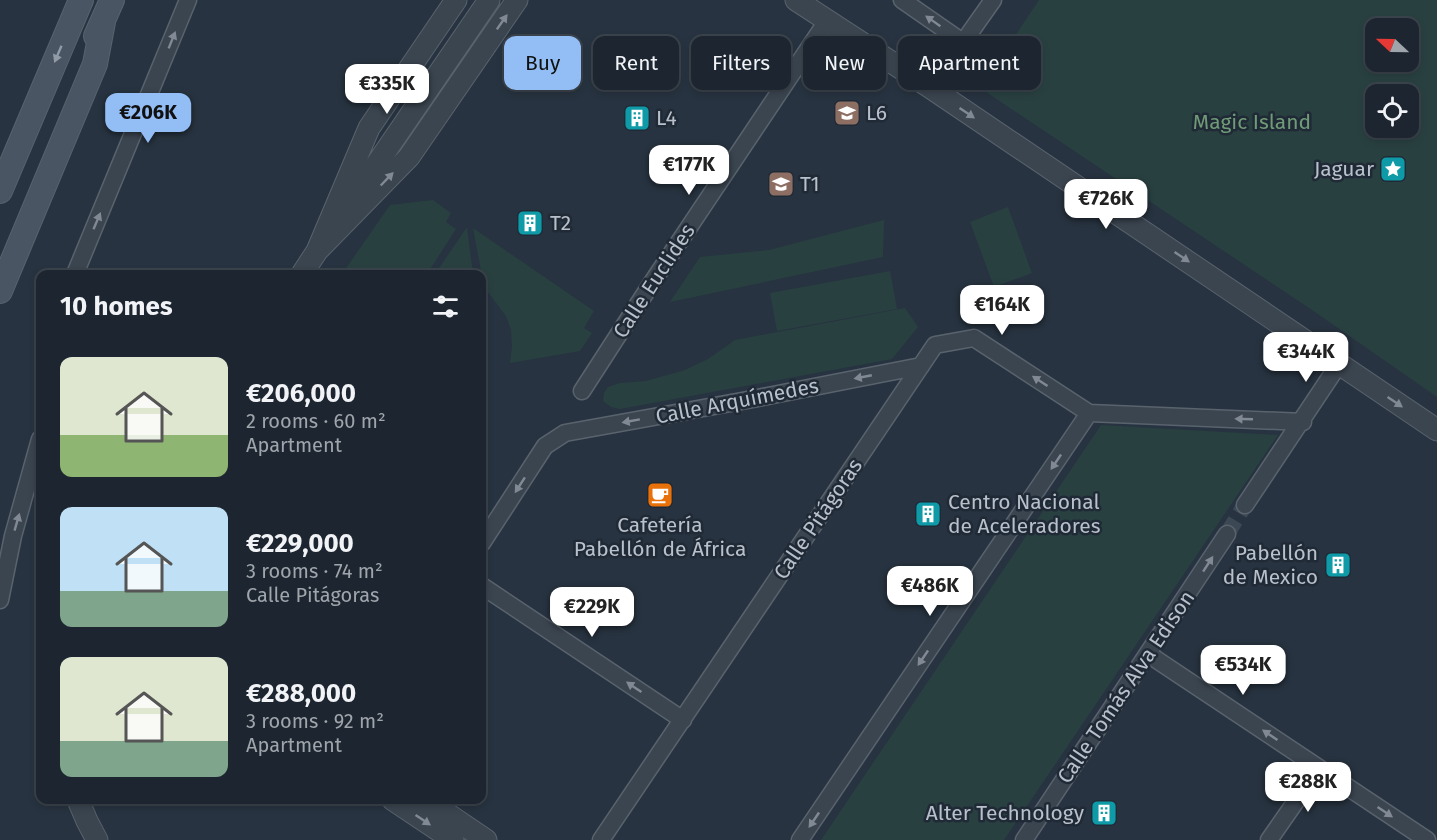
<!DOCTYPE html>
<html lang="en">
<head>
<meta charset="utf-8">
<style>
  body { margin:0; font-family:"Fira Sans",sans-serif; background:#2a323c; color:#f1f3f6; height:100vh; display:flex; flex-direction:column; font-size:22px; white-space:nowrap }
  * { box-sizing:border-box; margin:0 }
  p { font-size:20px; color:#a0a5ab }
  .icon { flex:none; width:33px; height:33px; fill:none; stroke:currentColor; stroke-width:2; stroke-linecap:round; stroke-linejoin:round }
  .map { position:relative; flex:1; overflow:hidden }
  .side { position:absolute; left:36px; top:270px; width:450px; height:534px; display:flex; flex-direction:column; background:#1d2630; border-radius:12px; box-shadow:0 3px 9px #0003,0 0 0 2px #3b434c }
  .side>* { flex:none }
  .top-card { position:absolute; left:504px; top:36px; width:570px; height:54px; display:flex; gap:12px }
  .needle { width:39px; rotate:292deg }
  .controls { position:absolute; left:1365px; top:18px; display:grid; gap:12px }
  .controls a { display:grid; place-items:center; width:54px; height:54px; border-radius:12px; background:#1d2630; box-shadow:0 3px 9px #0003,0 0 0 2px #3b434c; font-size:30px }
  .price { position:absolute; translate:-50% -51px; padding:0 14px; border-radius:12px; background:#fff; color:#222; font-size:20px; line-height:39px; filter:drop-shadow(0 2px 3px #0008) }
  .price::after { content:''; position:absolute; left:50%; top:36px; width:18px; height:14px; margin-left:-9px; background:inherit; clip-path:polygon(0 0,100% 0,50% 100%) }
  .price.current { background:#93bef5; color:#111 }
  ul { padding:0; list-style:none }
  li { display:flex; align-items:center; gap:18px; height:150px; padding:0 24px }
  li span { display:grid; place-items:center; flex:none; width:168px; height:120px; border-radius:12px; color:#555 }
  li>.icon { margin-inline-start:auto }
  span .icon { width:72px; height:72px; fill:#fffc; stroke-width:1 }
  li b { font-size:26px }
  h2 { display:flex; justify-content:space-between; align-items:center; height:72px; padding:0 24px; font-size:26px }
  .pill { padding:0 21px; border-radius:12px; background:#1d2630; box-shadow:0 3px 9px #0003,0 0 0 2px #3b434c; font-size:21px; line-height:54px }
  .pill.current { background:#93bef5; color:#111 }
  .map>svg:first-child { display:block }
  .green { fill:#294041; fill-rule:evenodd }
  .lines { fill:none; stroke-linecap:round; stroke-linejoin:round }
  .minor-tunnel { stroke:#3d4855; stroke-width:16; stroke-dasharray:16 8; stroke-linecap:butt }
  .minor-casing { stroke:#59636e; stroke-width:19 }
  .tertiary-casing { stroke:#59636e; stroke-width:23 }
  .secondary-casing { stroke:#59636e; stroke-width:26 }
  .minor { stroke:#3b4550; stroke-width:16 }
  .tertiary { stroke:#3b4550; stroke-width:21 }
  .secondary { stroke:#495563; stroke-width:24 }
  .oneway { fill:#808994 }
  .oneway2 { fill:#919ba7 }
  .labels { text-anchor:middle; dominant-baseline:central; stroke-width:5; stroke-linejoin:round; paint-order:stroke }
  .poi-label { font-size:21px; fill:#b8c0cb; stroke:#202a36; text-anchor:start }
  .park-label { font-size:21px; fill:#709b77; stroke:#202a36 }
  .street-label { font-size:21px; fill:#b8c0cb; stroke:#202a36 }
</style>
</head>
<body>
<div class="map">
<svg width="1437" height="840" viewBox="0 0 1437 840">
  <rect width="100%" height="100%" fill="#273340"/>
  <path class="green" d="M1039 0H1437V397L1312 310 980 88ZM1376 28H1408V62H1376ZM1408 94V128H1376V94Z
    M433 200 451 213 446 222 456 229 427 274H342L390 205Z
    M1008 207 1032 273 994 287 970 222Z
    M884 220 883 257 670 302 700 257 769 250Z
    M467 227 473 274H435Z
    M473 228 594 311 584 328 592 333 580 351 510 363 512 347 511 330 506 316 484 287Z
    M890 271 897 309 777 331 770 293Z
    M905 308 918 327 892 359 620 409 611 407 603 401 604 393 608 387 620 383 646 381 685 370 708 359 735 340Z
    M1101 425 1278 435 1004 840H821Z"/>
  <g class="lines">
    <path class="minor-tunnel" d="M1227 534 1245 505"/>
    <defs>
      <path id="minor" d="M902 0 964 43
        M931 88 993 0
        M75 274 188 0
        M582 391 657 275 827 21
        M1089 413 1303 422
        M1245 505 1339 364
        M482 543 545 446 565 433 742 401 921 366
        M482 586 683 720
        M0 600 13 536 40 439
        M1148 654 1427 840
        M601 840 935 345 974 338 1089 413
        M800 840 1089 413
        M1024 840 1227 534
        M1269 840 1319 768"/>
      <path id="tertiary" d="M796 0 931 88 1437 430
        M350 203 489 0
        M317 251 409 157 517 0
        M302 274 317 251 369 128 456 0
        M78 800 87 821 97 840
        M393 800 453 840
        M427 800 486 840"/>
      <path id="secondary" d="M96 36 112 0
        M0 191 81 0
        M0 291 95 64 103 22"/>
    </defs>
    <use href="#minor" class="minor-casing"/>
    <use href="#tertiary" class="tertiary-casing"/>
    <use href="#secondary" class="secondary-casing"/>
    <use href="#minor" class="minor"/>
    <use href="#tertiary" class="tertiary"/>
    <use href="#secondary" class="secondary"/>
  </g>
  <defs><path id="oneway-solid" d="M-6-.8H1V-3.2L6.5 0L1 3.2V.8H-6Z" transform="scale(1.5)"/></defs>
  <g class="oneway">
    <use href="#oneway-solid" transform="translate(933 21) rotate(-145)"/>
    <use href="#oneway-solid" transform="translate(502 22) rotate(-55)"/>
    <use href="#oneway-solid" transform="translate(172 40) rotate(-68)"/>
    <use href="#oneway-solid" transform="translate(967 113) rotate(34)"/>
    <use href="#oneway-solid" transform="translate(387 179) rotate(-46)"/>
    <use href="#oneway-solid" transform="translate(97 221) rotate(-67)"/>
    <use href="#oneway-solid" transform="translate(1182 257) rotate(34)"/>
    <use href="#oneway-solid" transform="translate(863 377) rotate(169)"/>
    <use href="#oneway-solid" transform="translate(1040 381) rotate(-147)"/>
    <use href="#oneway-solid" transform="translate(1395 402) rotate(34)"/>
    <use href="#oneway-solid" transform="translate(1244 419) rotate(-178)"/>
    <use href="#oneway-solid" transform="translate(631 421) rotate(170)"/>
    <use href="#oneway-solid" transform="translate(1056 462) rotate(124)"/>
    <use href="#oneway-solid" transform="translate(520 485) rotate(123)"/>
    <use href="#oneway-solid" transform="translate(17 522) rotate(-74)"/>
    <use href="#oneway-solid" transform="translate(1208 564) rotate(-57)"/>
    <use href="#oneway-solid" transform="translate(923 658) rotate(124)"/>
    <use href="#oneway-solid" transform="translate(634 687) rotate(-146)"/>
    <use href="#oneway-solid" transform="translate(1270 735) rotate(-146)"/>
    <use href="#oneway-solid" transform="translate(1385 812) rotate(34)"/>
    <use href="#oneway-solid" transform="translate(423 820) rotate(34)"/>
    <use href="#oneway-solid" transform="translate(814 820) rotate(124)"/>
  </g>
  <use class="oneway2" href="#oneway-solid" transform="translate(58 54) rotate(113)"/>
  <defs>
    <symbol id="university-square" viewBox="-11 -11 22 22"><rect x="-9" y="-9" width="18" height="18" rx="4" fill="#8d6e63" stroke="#202a36"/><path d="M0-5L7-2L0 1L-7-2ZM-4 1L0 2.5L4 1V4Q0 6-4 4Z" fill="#fff"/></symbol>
    <symbol id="building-square" viewBox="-11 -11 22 22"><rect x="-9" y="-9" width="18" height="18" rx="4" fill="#0f9aa8" stroke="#202a36"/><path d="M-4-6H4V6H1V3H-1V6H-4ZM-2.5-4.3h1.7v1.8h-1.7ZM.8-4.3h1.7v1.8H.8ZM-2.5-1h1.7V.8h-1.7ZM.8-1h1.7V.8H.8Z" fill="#fff"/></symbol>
    <symbol id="sight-square" viewBox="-11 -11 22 22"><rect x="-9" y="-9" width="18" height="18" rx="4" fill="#0f9aa8" stroke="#202a36"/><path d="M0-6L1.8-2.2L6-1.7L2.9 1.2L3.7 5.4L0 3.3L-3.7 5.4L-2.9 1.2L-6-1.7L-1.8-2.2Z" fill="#fff"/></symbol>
    <symbol id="cafe-square" viewBox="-11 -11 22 22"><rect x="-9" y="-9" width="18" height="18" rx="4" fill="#e8710a" stroke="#202a36"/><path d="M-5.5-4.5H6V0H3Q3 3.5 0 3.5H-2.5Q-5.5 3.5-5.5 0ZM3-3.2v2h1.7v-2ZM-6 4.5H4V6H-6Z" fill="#fff"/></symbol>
  </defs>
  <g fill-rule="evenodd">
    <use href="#university-square" x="832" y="98" width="30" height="30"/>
    <use href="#building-square" x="622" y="103" width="30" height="30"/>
    <use href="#sight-square" x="1378" y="154" width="30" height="30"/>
    <use href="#university-square" x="766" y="169" width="30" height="30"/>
    <use href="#building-square" x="515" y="208" width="30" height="30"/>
    <use href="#cafe-square" x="645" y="480" width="30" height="30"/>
    <use href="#building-square" x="913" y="499" width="30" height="30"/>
    <use href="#building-square" x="1323" y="550" width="30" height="30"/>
    <use href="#building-square" x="1089" y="798" width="30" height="30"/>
  </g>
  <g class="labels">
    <g class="poi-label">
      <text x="866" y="113">L6</text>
      <text x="656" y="118">L4</text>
      <text x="1374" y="169" text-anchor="end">Jaguar</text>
      <text x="800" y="184">T1</text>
      <text x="550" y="223">T2</text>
      <text x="948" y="502">Centro Nacional<tspan x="948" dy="24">de Aceleradores</tspan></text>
      <text x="660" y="525" text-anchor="middle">Cafetería<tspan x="660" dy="24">Pabellón de África</tspan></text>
      <text x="1318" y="553" text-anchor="end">Pabellón<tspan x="1318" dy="24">de Mexico</tspan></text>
      <text x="1084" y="813" text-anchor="end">Alter Technology</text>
    </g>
    <g class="park-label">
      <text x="1252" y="122">Magic Island</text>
    </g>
    <g class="street-label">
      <text transform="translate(654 281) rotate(-57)">Calle Euclides</text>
      <text transform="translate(737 401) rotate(-11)">Calle Arquímedes</text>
      <text transform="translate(818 519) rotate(-56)">Calle Pitágoras</text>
      <text transform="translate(1126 687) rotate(-56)">Calle Tomás Alva Edison</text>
    </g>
  </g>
</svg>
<div class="controls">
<a><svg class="needle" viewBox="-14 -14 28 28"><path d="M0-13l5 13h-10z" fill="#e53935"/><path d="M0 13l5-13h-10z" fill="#a0a5ab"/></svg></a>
<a><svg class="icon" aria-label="locate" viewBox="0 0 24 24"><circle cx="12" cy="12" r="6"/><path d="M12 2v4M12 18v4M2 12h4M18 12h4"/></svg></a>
</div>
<b class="price" style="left:387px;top:115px">€335K</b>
<b class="price current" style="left:148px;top:144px">€206K</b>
<b class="price" style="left:689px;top:196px">€177K</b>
<b class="price" style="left:1106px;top:230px">€726K</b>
<b class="price" style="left:1002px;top:336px">€164K</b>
<b class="price" style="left:1306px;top:383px">€344K</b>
<b class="price" style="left:930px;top:617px">€486K</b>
<b class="price" style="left:592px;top:638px">€229K</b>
<b class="price" style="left:1243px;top:696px">€534K</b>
<b class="price" style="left:1308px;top:813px">€288K</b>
<div class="top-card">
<a class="pill current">Buy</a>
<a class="pill">Rent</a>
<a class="pill">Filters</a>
<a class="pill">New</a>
<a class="pill">Apartment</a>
</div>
<section class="side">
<h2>10 homes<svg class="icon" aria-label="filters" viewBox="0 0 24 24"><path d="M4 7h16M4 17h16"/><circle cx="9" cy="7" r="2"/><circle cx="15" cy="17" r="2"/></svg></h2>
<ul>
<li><span style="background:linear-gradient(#dfe7d0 65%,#8fb573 0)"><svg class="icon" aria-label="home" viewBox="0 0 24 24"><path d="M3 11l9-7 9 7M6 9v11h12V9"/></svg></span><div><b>€206,000</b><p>2 rooms · 60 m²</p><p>Apartment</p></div></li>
<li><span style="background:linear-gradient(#bfe0f5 70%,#7fa58c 0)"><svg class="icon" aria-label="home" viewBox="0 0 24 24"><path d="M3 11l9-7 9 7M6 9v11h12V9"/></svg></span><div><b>€229,000</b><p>3 rooms · 74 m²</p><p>Calle Pitágoras</p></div></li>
<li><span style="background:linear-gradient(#dfe7d0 70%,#7fa58c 0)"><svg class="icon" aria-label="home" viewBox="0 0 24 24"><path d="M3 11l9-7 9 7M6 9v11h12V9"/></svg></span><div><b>€288,000</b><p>3 rooms · 92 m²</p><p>Apartment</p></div></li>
</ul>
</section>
</div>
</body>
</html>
